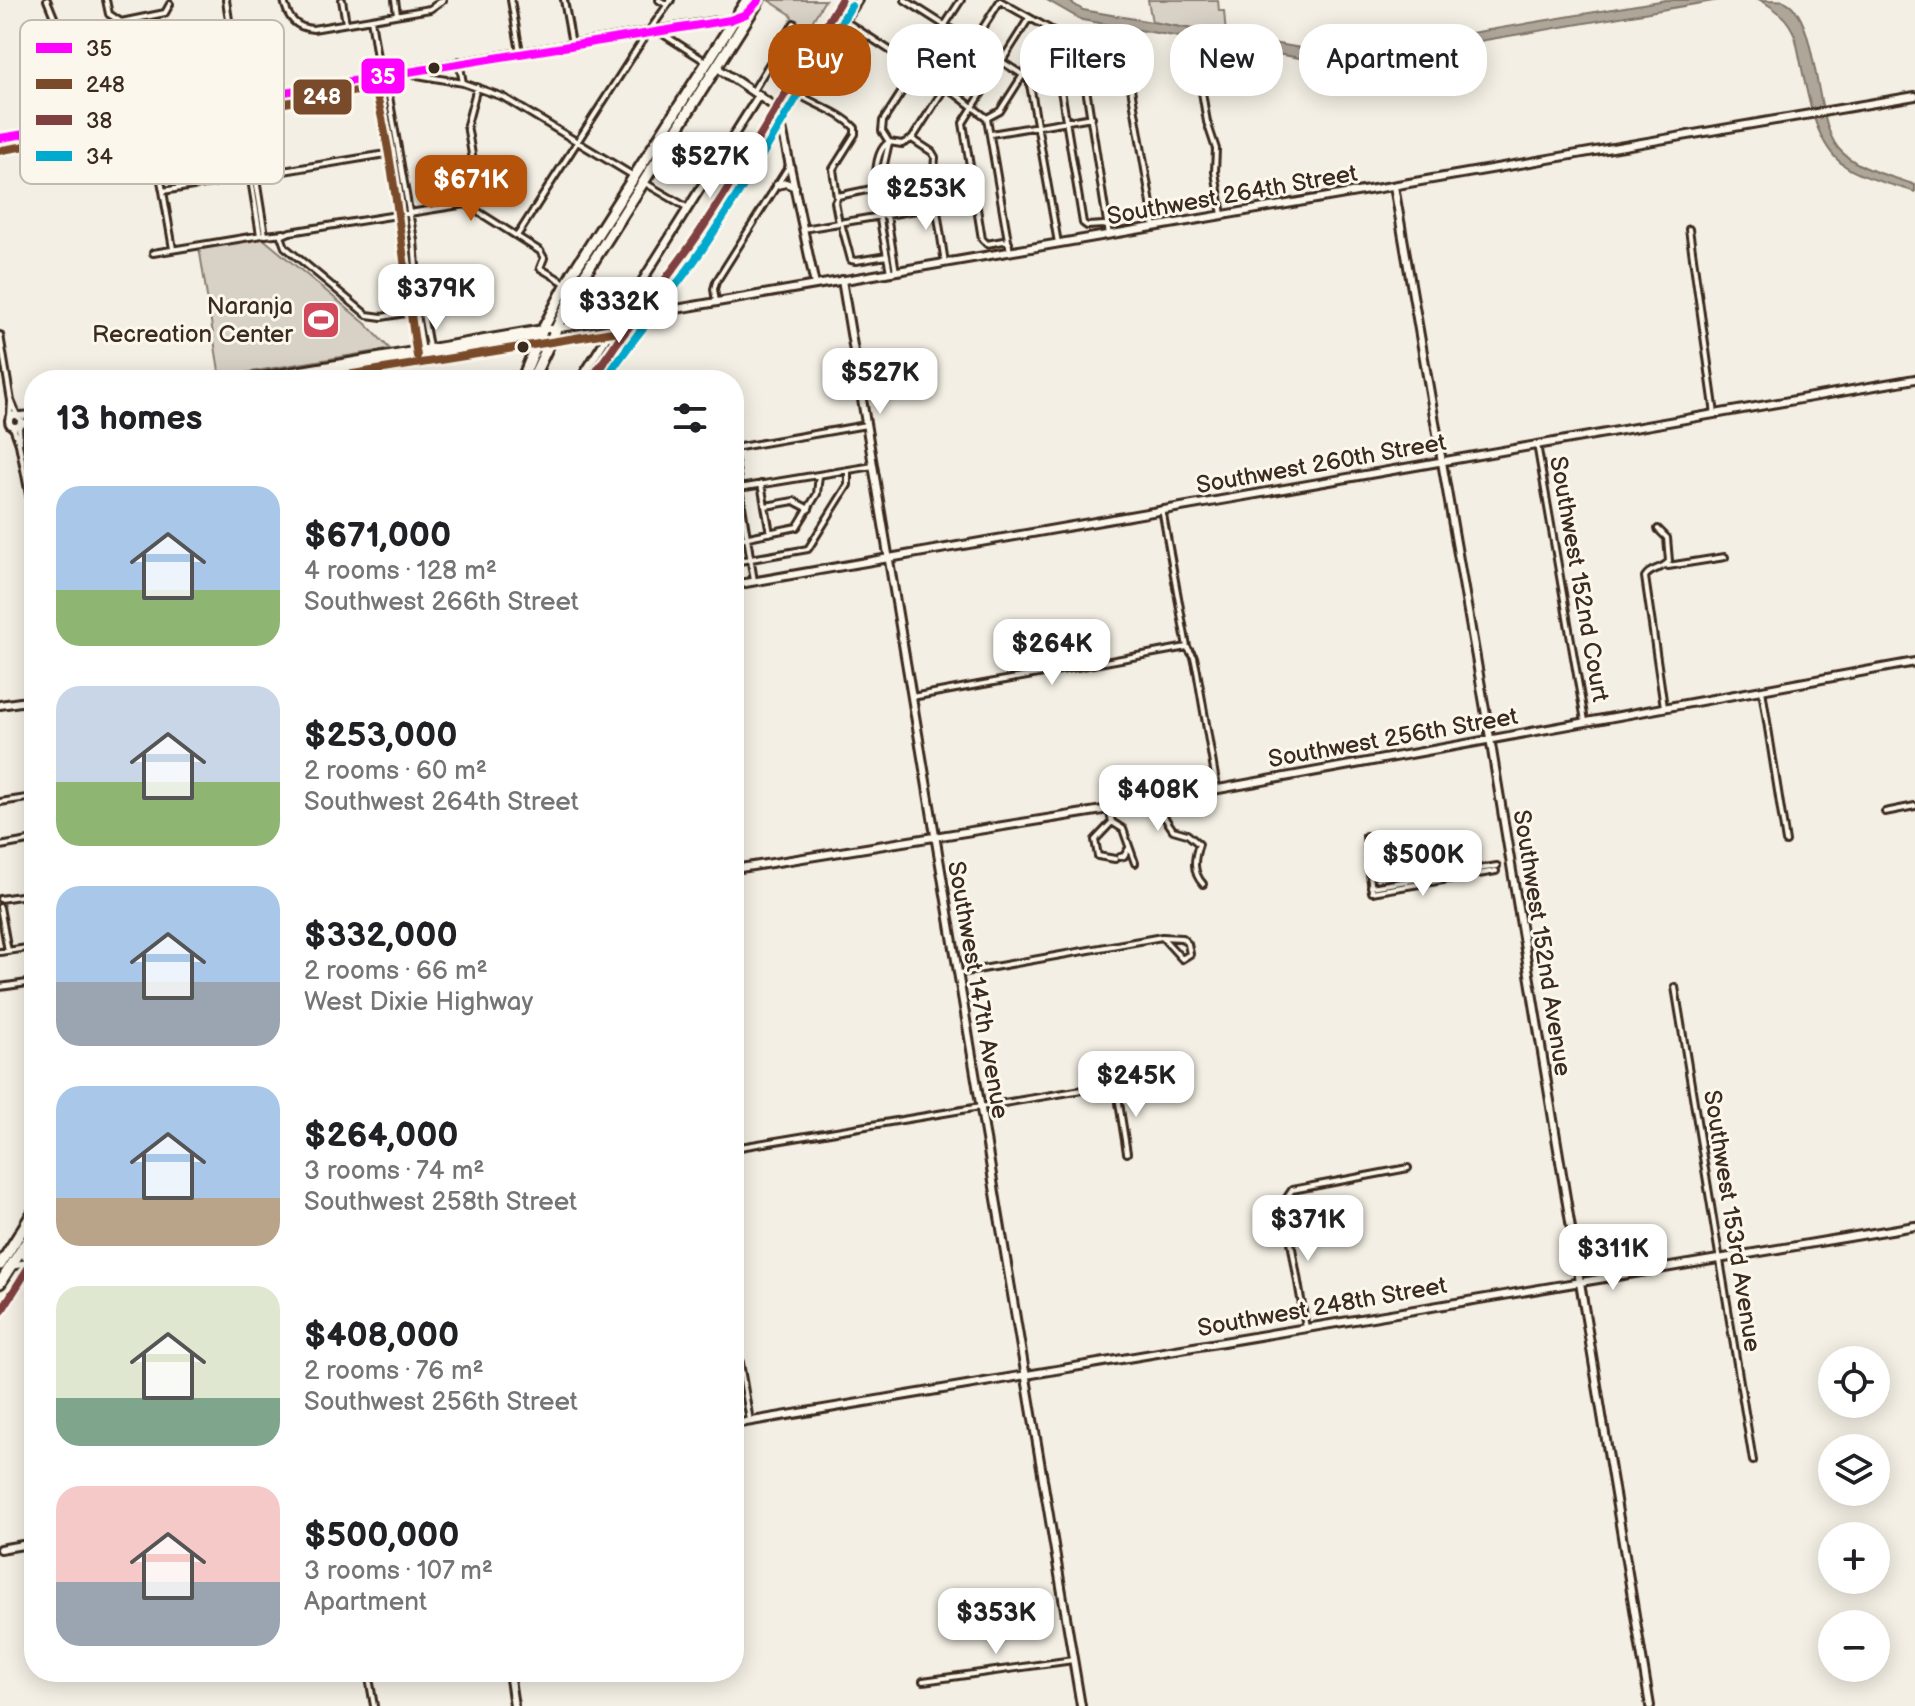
<!DOCTYPE html>
<html lang="en">
<head>
<meta charset="utf-8">
<style>
  body { margin:0; font-family:"Balsamiq Sans",sans-serif; background:#f2f2f2; color:#202124; height:100vh; display:flex; flex-direction:column; font-size:30px; white-space:nowrap }
  * { box-sizing:border-box; margin:0 }
  p { font-size:26px; color:#757577 }
  .icon { flex:none; width:44px; height:44px; fill:none; stroke:currentColor; stroke-width:2; stroke-linecap:round; stroke-linejoin:round }
  .map { position:relative; flex:1; overflow:hidden }
  .details { position:absolute; left:24px; top:370px; width:720px; height:1312px; display:flex; flex-direction:column; background:#fff; border-radius:32px; box-shadow:0 4px 20px #0003 }
  .details>* { flex:none }
  .banner { position:absolute; left:768px; top:24px; width:760px; height:72px; display:flex; gap:16px }
  .buttons { position:absolute; left:1818px; top:1346px; display:grid; gap:16px }
  .buttons a { display:grid; place-items:center; width:72px; height:72px; border-radius:50%; background:#fff; box-shadow:0 4px 20px #0003; font-size:40px }
  .price { position:absolute; translate:-50% -68px; padding:0 18px; border-radius:16px; background:#fff; color:#222; font-size:26px; line-height:52px; filter:drop-shadow(0 2px 4px #0008) }
  .price::after { content:''; position:absolute; left:50%; top:48px; width:24px; height:18px; margin-left:-12px; background:inherit; clip-path:polygon(0 0,100% 0,50% 100%) }
  .price.active { background:#b45309; color:#fff }
  ul { padding:0; list-style:none }
  li { display:flex; align-items:center; gap:24px; height:200px; padding:0 32px }
  li span { display:grid; place-items:center; flex:none; width:224px; height:160px; border-radius:24px; color:#555 }
  li>.icon { margin-inline-start:auto }
  span .icon { width:96px; height:96px; fill:#fffc; stroke-width:1 }
  li b { font-size:34px }
  h2 { display:flex; justify-content:space-between; align-items:center; height:96px; padding:0 32px; font-size:34px }
  .tag { padding:0 28px; border-radius:32px; background:#fff; box-shadow:0 4px 20px #0003; font-size:28px; line-height:72px }
  .tag.active { background:#b45309; color:#fff }
  .map>svg:first-child { display:block }
  .green { fill:#d8d1c6; stroke:#8a7e72; stroke-width:2 }
  .water { fill:#afa69a; stroke:#817468; stroke-width:2 }
  .lines { fill:none; stroke-linecap:round; stroke-linejoin:round }
  .street-casing { stroke:#3b2a1e; stroke-width:10 }
  .secondary-casing { stroke:#3b2a1e; stroke-width:12 }
  .highway-casing { stroke:#3b2a1e; stroke-width:15 }
  .street { stroke:#fbf7ec; stroke-width:4 }
  .secondary { stroke:#fbf7ec; stroke-width:6 }
  .highway { stroke:#fbf7ec; stroke-width:9 }
  .bus-1-casing { stroke:#fbf7ec; stroke-width:14 }
  .bus-2-casing { stroke:#fbf7ec; stroke-width:14 }
  .bus-3-casing { stroke:#fbf7ec; stroke-width:14 }
  .bus-4-casing { stroke:#fbf7ec; stroke-width:14 }
  .bus-1 { stroke:#f0f; stroke-width:8 }
  .bus-2 { stroke:#7a4b2a; stroke-width:8 }
  .bus-3 { stroke:#804040; stroke-width:8 }
  .bus-4 { stroke:#00a9ce; stroke-width:8 }
  .bus-dot { fill:#3b2a1e; stroke:#fbf7ec; stroke-width:3 }
  .labels { text-anchor:middle; dominant-baseline:central; stroke-width:6; stroke-linejoin:round; paint-order:stroke }
  .street-label { font-size:24px; fill:#3b2a1e; stroke:#fbf7ec }
  .poi-label { font-size:24px; fill:#3b2a1e; stroke:#fbf7ec; text-anchor:end }
  .key { fill:#fbf7ec; stroke:#c1baae; stroke-width:2 }
  .key-label { font-size:22px; fill:#3b2a1e }
  .line-badge { stroke:#fbf7ec; stroke-width:3 }
  .badge-label { font-size:22px; text-anchor:middle; font-weight:bold; fill:#fff }
</style>
</head>
<body>
<div class="map">
<svg width="1915" height="1706" viewBox="0 0 1915 1706">
  <rect width="100%" height="100%" fill="#f3efe4"/>
  <filter id="ink" filterUnits="userSpaceOnUse"><feTurbulence type="fractalNoise" baseFrequency=".0125" numOctaves="2"/><feDisplacementMap in="SourceGraphic" scale="16" xChannelSelector="R" yChannelSelector="G"/><feConvolveMatrix kernelMatrix="1 2 1 2 8 2 1 2 1" color-interpolation-filters="sRGB"/></filter>
  <g filter="url(#ink)">
    <path class="green" d="M768 0H825L804 35 793 30 796 24 790 14Z
      M1148 0H1218L1219 11H1224L1226 35 1152 22Z
      M261 237 366 324 390 349 220 377 199 247Z"/>
    <path class="water" d="M1047 0H1067L1083 10 1341 55 1666 0H1719L1340 65 1082 20Z
      M1760 0C1767 0 1778 0 1784 1 1819 15 1813 117 1838 148 1856 170 1890 175 1915 185V192C1895 185 1861 178 1845 166 1810 142 1805 75 1795 36 1788 18 1776 9 1760 0Z"/>
    <g class="lines">
      <defs>
        <path id="street" d="M47 0 56 22
          M106 0 109 14 121 22 165 13 170 4
          M226 0 244 120
          M284 0C287 17 295 28 313 29L430 9 443 0
          M342 0 346 23
          M395 0 397 14
          M511 0 520 52
          M564 0 572 44
          M659 0 667 5
          M905 0 1029 79 1058 243
          M961 0 883 121 882 131 889 142 902 144 912 139 1000 1
          M1000 1 1073 42 1080 50 1109 235
          M371 19 423 352
          M845 21 949 89 987 118 1010 252
          M658 31 705 61
          M1038 51 1057 66 1083 223 1087 226 1104 225 1108 227
          M459 61 463 83
          M1128 71 1155 227
          M406 73 463 83 503 97 632 175
          M382 77 387 85 414 240 417 280 429 347
          M1200 80 1207 122 1216 149 1215 172 1222 215
          M753 91 794 23
          M798 94C817 106 840 112 855 128V134L833 169 837 197
          M987 118 1000 111 1051 31
          M991 134 1092 117
          M912 139 932 152 935 157 933 185 945 263
          M157 161 163 191 392 153
          M645 183 688 208
          M163 191 173 249
          M472 206 478 190 467 125 477 87
          M839 223 835 202 838 196 876 188
          M841 223 851 260 856 261 887 256
          M803 229 935 207
          M1689 229 1715 414
          M260 235 242 124 244 120 247 123 265 235 284 233
          M517 236 642 41 671 0
          M1009 243 1003 241 987 244 982 239 963 123 1029 18
          M153 253 262 235
          M890 273C886 244 861 159 889 142L881 178 896 272
          M716 302 714 289 716 282 789 166
          M416 311 382 317 367 315 285 247 281 236 290 232 466 204 540 251 544 258 540 268 565 283
          M0 335 11 401 10 417
          M11 401 17 415
          M19 426 20 442
          M13 427 19 444 34 520
          M1537 444 1585 721
          M734 448 866 425
          M734 456 754 581
          M761 484 770 533
          M739 488 873 466
          M766 506 794 501 809 509
          M1162 509 1187 647 1194 657 1197 671 1217 788
          M1658 529 1667 538 1669 561C1663 570 1651 567 1645 577L1664 707
          M734 540 797 527 817 494 819 475
          M734 562 808 549 848 485V470
          M1668 566 1725 557
          M1762 690 1786 842
          M912 697 1187 647
          M1153 800 1173 830 1187 834 1199 844C1194 859 1192 872 1203 884
          M0 802 34 797
          M1109 809 1112 822 1123 829 1135 863
          M1885 812 1915 806
          M1112 822 1095 840 1098 856 1115 859
          M1366 836 1372 892 1496 871
          M0 846 34 840
          M1120 857 1124 856 1129 848
          M1371 887 1497 866
          M0 899 34 894
          M0 907 8 951
          M0 952 34 947
          M960 973 1162 937 1182 938 1188 944 1190 954 1182 959 1162 937
          M0 987 34 982
          M1675 987 1753 1461
          M734 1148 1112 1085 1117 1090 1127 1153
          M734 1328 750 1421
          M1306 1328 1284 1202 1292 1190 1408 1168
          M368 1672 374 1706
          M923 1681 1073 1660"/>
        <path id="secondary" d="M716 67 778 109 815 285
          M778 109 789 107 858 0
          M0 138 716 21 734 20
          M777 185 786 183 795 187
          M1394 186 1490 738 1650 1706
          M842 280 1081 1706
          M564 310 568 319 581 325
          M242 380 543 329H554L682 308 1915 96
          M276 380 540 335
          M580 380 759 95
          M9 421a6 6 0 1 1 12 0a6 6 0 1 1-12 0Z
          M20 416 34 415
          M21 424 34 421
          M734 585 1915 379
          M0 705 34 700
          M734 869 1109 809 1915 662
          M10 1266 34 1262
          M734 1424 1915 1226
          M0 1549 34 1543
          M509 1672 514 1706"/>
        <path id="highway" d="M522 380 543 329 572 274 747 0
          M532 380 573 293 759 0
          M23 1246 25 1254 32 1263
          M0 1265 34 1211
          M0 1283 34 1230"/>
      </defs>
      <use href="#street" class="street-casing"/>
      <use href="#secondary" class="secondary-casing"/>
      <use href="#highway" class="highway-casing"/>
      <use href="#street" class="street"/>
      <use href="#secondary" class="secondary"/>
      <use href="#highway" class="highway"/>
      <defs>
        <path id="bus-1" d="M0 138 730 20 746 14 759 0"/>
        <path id="bus-2" d="M2 150 375 88C397 175 403 267 417 356
          M322 379 619 331
          M594 380 627 325"/>
        <path id="bus-3" d="M591 380C623 330 663 286 697 236 748 160 793 79 841 0
          M0 1313 34 1259"/>
        <path id="bus-4" d="M605 380C636 332 676 290 707 242 758 166 803 85 851 6"/>
      </defs>
      <use href="#bus-1" class="bus-1-casing"/>
      <use href="#bus-2" class="bus-2-casing"/>
      <use href="#bus-3" class="bus-3-casing"/>
      <use href="#bus-4" class="bus-4-casing"/>
      <use href="#bus-1" class="bus-1"/>
      <use href="#bus-2" class="bus-2"/>
      <use href="#bus-3" class="bus-3"/>
      <use href="#bus-4" class="bus-4"/>
    </g>
  </g>
  <defs>
    <symbol id="stadium-square" viewBox="-11 -11 22 22"><rect x="-9" y="-9" width="18" height="18" rx="4" fill="#d1495b" stroke="#fbf7ec"/><path d="M0-5a6.5 5 0 1 0 0 10a6.5 5 0 1 0 0-10ZM-3.5-1.8h7v3.6h-7Z" fill="#fff"/></symbol>
  </defs>
  <g fill-rule="evenodd">
    <use href="#stadium-square" x="299" y="298" width="44" height="44"/>
  </g>
  <g class="bus-dot">
    <circle cx="434" cy="68" r="7"/>
    <circle cx="523" cy="347" r="7"/>
  </g>
  <g class="labels">
    <g class="street-label">
      <text transform="translate(1232 195) rotate(-10)">Southwest 264th Street</text>
      <text transform="translate(1321 464) rotate(-10)">Southwest 260th Street</text>
      <text transform="translate(1579 579) rotate(80)">Southwest 152nd Court</text>
      <text transform="translate(1393 738) rotate(-10)">Southwest 256th Street</text>
      <text transform="translate(1542 943) rotate(81)">Southwest 152nd Avenue</text>
      <text transform="translate(978 990) rotate(80)">Southwest 147th Avenue</text>
      <text transform="translate(1732 1221) rotate(81)">Southwest 153rd Avenue</text>
      <text transform="translate(1322 1307) rotate(-10)">Southwest 248th Street</text>
    </g>
    <g class="poi-label">
      <text x="293" y="306">Naranja<tspan x="293" dy="28">Recreation Center</tspan></text>
    </g>
  </g>
  <rect x="20" y="20" width="264" height="164" rx="12" class="key"/>
  <rect x="36" y="43" width="36" height="10" fill="#f0f"/>
  <rect x="36" y="79" width="36" height="10" fill="#7a4b2a"/>
  <rect x="36" y="115" width="36" height="10" fill="#804040"/>
  <rect x="36" y="151" width="36" height="10" fill="#00a9ce"/>
  <g class="key-label">
    <text x="86" y="56">35</text>
    <text x="86" y="92">248</text>
    <text x="86" y="128">38</text>
    <text x="86" y="164">34</text>
  </g>
  <g class="line-badge">
    <rect x="360" y="57" width="46" height="38" rx="8" fill="#f0f"/>
    <rect x="292" y="78" width="61" height="38" rx="8" fill="#7a4b2a"/>
  </g>
  <g class="badge-label">
    <text x="383" y="84">35</text>
    <text x="322" y="104">248</text>
  </g>
</svg>
<div class="buttons">
<a><svg class="icon" aria-label="locate" viewBox="0 0 24 24"><circle cx="12" cy="12" r="6"/><path d="M12 2v4M12 18v4M2 12h4M18 12h4"/></svg></a>
<a><svg class="icon" aria-label="layers" viewBox="0 0 24 24"><path d="M12 4l9 5-9 5-9-5zM3 14l9 5 9-5"/></svg></a>
<a>+</a>
<a>−</a>
</div>
<b class="price" style="left:710px;top:200px">$527K</b>
<b class="price active" style="left:471px;top:223px">$671K</b>
<b class="price" style="left:926px;top:232px">$253K</b>
<b class="price" style="left:436px;top:332px">$379K</b>
<b class="price" style="left:619px;top:345px">$332K</b>
<b class="price" style="left:880px;top:416px">$527K</b>
<b class="price" style="left:1052px;top:687px">$264K</b>
<b class="price" style="left:1158px;top:833px">$408K</b>
<b class="price" style="left:1423px;top:898px">$500K</b>
<b class="price" style="left:1136px;top:1119px">$245K</b>
<b class="price" style="left:1308px;top:1263px">$371K</b>
<b class="price" style="left:1613px;top:1292px">$311K</b>
<b class="price" style="left:996px;top:1656px">$353K</b>
<div class="banner">
<a class="tag active">Buy</a>
<a class="tag">Rent</a>
<a class="tag">Filters</a>
<a class="tag">New</a>
<a class="tag">Apartment</a>
</div>
<section class="details">
<h2>13 homes<svg class="icon" aria-label="filters" viewBox="0 0 24 24"><path d="M4 7h16M4 17h16"/><circle cx="9" cy="7" r="2"/><circle cx="15" cy="17" r="2"/></svg></h2>
<ul>
<li><span style="background:linear-gradient(#a9c7e8 65%,#8fb573 0)"><svg class="icon" aria-label="home" viewBox="0 0 24 24"><path d="M3 11l9-7 9 7M6 9v11h12V9"/></svg></span><div><b>$671,000</b><p>4 rooms · 128 m²</p><p>Southwest 266th Street</p></div></li>
<li><span style="background:linear-gradient(#c9d6e8 60%,#8fb573 0)"><svg class="icon" aria-label="home" viewBox="0 0 24 24"><path d="M3 11l9-7 9 7M6 9v11h12V9"/></svg></span><div><b>$253,000</b><p>2 rooms · 60 m²</p><p>Southwest 264th Street</p></div></li>
<li><span style="background:linear-gradient(#a9c7e8 60%,#9aa5b1 0)"><svg class="icon" aria-label="home" viewBox="0 0 24 24"><path d="M3 11l9-7 9 7M6 9v11h12V9"/></svg></span><div><b>$332,000</b><p>2 rooms · 66 m²</p><p>West Dixie Highway</p></div></li>
<li><span style="background:linear-gradient(#a9c7e8 70%,#b9a48a 0)"><svg class="icon" aria-label="home" viewBox="0 0 24 24"><path d="M3 11l9-7 9 7M6 9v11h12V9"/></svg></span><div><b>$264,000</b><p>3 rooms · 74 m²</p><p>Southwest 258th Street</p></div></li>
<li><span style="background:linear-gradient(#dfe7d0 70%,#7fa58c 0)"><svg class="icon" aria-label="home" viewBox="0 0 24 24"><path d="M3 11l9-7 9 7M6 9v11h12V9"/></svg></span><div><b>$408,000</b><p>2 rooms · 76 m²</p><p>Southwest 256th Street</p></div></li>
<li><span style="background:linear-gradient(#f6c9c9 60%,#9aa5b1 0)"><svg class="icon" aria-label="home" viewBox="0 0 24 24"><path d="M3 11l9-7 9 7M6 9v11h12V9"/></svg></span><div><b>$500,000</b><p>3 rooms · 107 m²</p><p>Apartment</p></div></li>
</ul>
</section>
</div>
</body>
</html>
